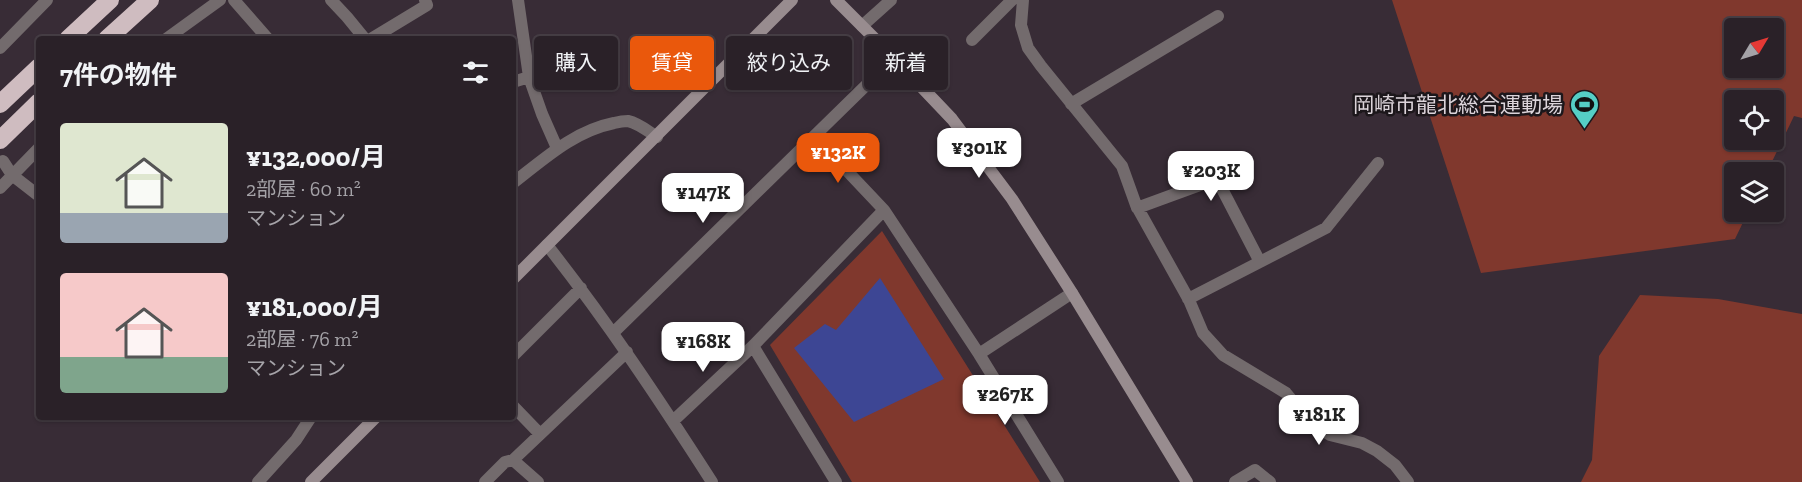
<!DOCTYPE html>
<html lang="ja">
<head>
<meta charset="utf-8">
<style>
  body { margin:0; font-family:"Zilla Slab","Noto Sans JP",serif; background:#362e34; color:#f1f3f6; height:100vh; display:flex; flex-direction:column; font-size:22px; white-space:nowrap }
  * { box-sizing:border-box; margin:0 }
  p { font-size:20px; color:#a5a3a8 }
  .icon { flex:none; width:33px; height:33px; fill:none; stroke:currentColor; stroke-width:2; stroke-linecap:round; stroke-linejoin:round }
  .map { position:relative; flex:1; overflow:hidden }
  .details { position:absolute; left:36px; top:36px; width:480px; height:384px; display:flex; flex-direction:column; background:#2a2128; border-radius:6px; box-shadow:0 2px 4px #0004,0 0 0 2px #463e45 }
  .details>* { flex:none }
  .top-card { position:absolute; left:534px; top:36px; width:570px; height:54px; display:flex; gap:12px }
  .needle { width:39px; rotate:52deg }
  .tools { position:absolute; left:1724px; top:18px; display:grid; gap:12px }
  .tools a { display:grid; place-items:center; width:60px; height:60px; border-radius:6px; background:#2a2128; box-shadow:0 2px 4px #0004,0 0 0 2px #463e45; font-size:30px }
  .price { position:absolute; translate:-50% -51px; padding:0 14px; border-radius:12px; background:#fff; color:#222; font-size:20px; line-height:39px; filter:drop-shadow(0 2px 3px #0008) }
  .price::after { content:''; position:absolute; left:50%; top:36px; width:18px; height:14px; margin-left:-9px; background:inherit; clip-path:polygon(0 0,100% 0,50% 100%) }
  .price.active { background:#ea580c; color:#fff }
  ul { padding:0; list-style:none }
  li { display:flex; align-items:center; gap:18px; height:150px; padding:0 24px }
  li span { display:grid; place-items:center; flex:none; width:168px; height:120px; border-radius:6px; color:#555 }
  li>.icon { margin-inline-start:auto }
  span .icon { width:72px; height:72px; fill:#fffc; stroke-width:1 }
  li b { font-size:26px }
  h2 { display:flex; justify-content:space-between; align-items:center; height:72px; padding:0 24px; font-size:26px }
  .chip { padding:0 21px; border-radius:6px; background:#2a2128; box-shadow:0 2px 4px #0004,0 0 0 2px #463e45; font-size:21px; line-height:54px }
  .chip.active { background:#ea580c; color:#fff }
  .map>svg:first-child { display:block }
  .green { fill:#80382d; fill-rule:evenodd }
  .water { fill:#3d4694 }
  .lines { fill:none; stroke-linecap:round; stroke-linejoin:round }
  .street { stroke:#736b6d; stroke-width:12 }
  .secondary { stroke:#988c8f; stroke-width:12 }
  .highway { stroke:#cfbcc0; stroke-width:18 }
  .labels { text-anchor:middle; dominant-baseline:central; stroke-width:5; stroke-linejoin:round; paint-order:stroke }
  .poi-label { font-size:21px; fill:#dcd4da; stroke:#1c171b; text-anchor:end }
</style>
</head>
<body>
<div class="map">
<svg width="1802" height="482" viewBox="0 0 1802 482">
  <rect width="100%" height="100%" fill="#382c36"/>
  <path class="green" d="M1392 0H1802V118L1794 116 1767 172H1734V212H1748L1735 239 1481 273ZM1773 28V68H1734V28ZM1734 100H1773V140H1734Z
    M882 231 1040 482H852L770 345Z
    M1640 295 1718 299 1802 314V482H1581L1592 460 1599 356Z"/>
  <path class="water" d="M880 278 944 379 854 422 794 348 825 324 836 330Z"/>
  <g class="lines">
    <path class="street" d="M234 0 268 39
      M331 0 347 17 365 39
      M518 0 529 77 542 114 557 148
      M1023 0 1021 25 1028 48 1041 66 1122 166 1136 205 1189 300 1203 333 1223 355 1286 393 1311 423 1330 435 1362 443 1377 451 1395 465 1408 482
      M862 26 891 0
      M166 39 220 0
      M371 39 427 5 425 0
      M972 40 1012 0
      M0 48 47 0
      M513 82 529 77
      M1071 104 1218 16
      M815 137 884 210 979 354 1058 482
      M3 161 12 175 39 196
      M513 183C544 159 574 131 614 123 618 122 623 121 628 121 638 123 648 131 657 137
      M0 188 39 148
      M1137 208 1208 182 1220 185 1260 262
      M547 245C607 321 660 401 712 482
      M1188 299 1326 228 1378 163
      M613 333 894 58
      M753 346 836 482
      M979 354 1072 293
      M513 356 581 288
      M513 406 540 434
      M673 421 753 346 884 210
      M513 460 538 482
      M258 482 296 440 311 417
      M485 482 505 462 513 460 627 352
      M1235 482 1255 470 1270 482"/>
    <path class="secondary" d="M836 0 894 58 952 119 1012 199 1072 293 1187 482
      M513 279 792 0
      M311 482 376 417"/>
    <path class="highway" d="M68 39 110 0
      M107 39 150 0
      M0 104 39 67
      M0 140 39 102"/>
  </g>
  <defs>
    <symbol id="stadium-pin" viewBox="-11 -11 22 30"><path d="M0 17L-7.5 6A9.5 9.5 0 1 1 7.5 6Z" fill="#55cec5" stroke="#1c171b"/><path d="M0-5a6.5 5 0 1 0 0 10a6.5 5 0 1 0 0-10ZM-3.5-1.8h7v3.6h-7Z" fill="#111"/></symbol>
  </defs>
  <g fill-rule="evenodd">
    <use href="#stadium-pin" x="1568" y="88" width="33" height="45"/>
  </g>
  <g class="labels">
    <g class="poi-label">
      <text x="1563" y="104">岡崎市龍北総合運動場</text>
    </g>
  </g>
</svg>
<div class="tools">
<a><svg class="needle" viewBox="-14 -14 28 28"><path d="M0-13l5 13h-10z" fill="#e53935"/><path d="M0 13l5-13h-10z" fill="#a5a3a8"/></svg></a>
<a><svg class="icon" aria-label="locate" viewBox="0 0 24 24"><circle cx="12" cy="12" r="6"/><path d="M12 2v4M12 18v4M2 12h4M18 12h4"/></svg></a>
<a><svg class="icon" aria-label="layers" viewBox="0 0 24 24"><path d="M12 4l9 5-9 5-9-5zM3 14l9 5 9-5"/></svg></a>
</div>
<b class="price" style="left:979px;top:179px">¥301K</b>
<b class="price active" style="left:838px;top:184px">¥132K</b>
<b class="price" style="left:1211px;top:202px">¥203K</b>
<b class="price" style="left:703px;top:224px">¥147K</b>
<b class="price" style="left:703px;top:373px">¥168K</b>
<b class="price" style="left:1005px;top:426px">¥267K</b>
<b class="price" style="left:1319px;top:446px">¥181K</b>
<div class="top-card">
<a class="chip">購入</a>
<a class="chip active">賃貸</a>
<a class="chip">絞り込み</a>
<a class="chip">新着</a>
</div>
<section class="details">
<h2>7件の物件<svg class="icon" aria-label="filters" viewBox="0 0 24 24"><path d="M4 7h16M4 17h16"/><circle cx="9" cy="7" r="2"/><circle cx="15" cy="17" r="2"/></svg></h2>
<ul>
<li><span style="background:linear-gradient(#dfe7d0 75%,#9aa5b1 0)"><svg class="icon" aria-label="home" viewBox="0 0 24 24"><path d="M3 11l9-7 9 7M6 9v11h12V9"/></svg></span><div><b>¥132,000/月</b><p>2部屋 · 60 m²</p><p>マンション</p></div></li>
<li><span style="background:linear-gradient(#f6c9c9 70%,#7fa58c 0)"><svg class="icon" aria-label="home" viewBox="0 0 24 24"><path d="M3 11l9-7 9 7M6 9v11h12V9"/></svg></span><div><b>¥181,000/月</b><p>2部屋 · 76 m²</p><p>マンション</p></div></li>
</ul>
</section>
</div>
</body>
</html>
